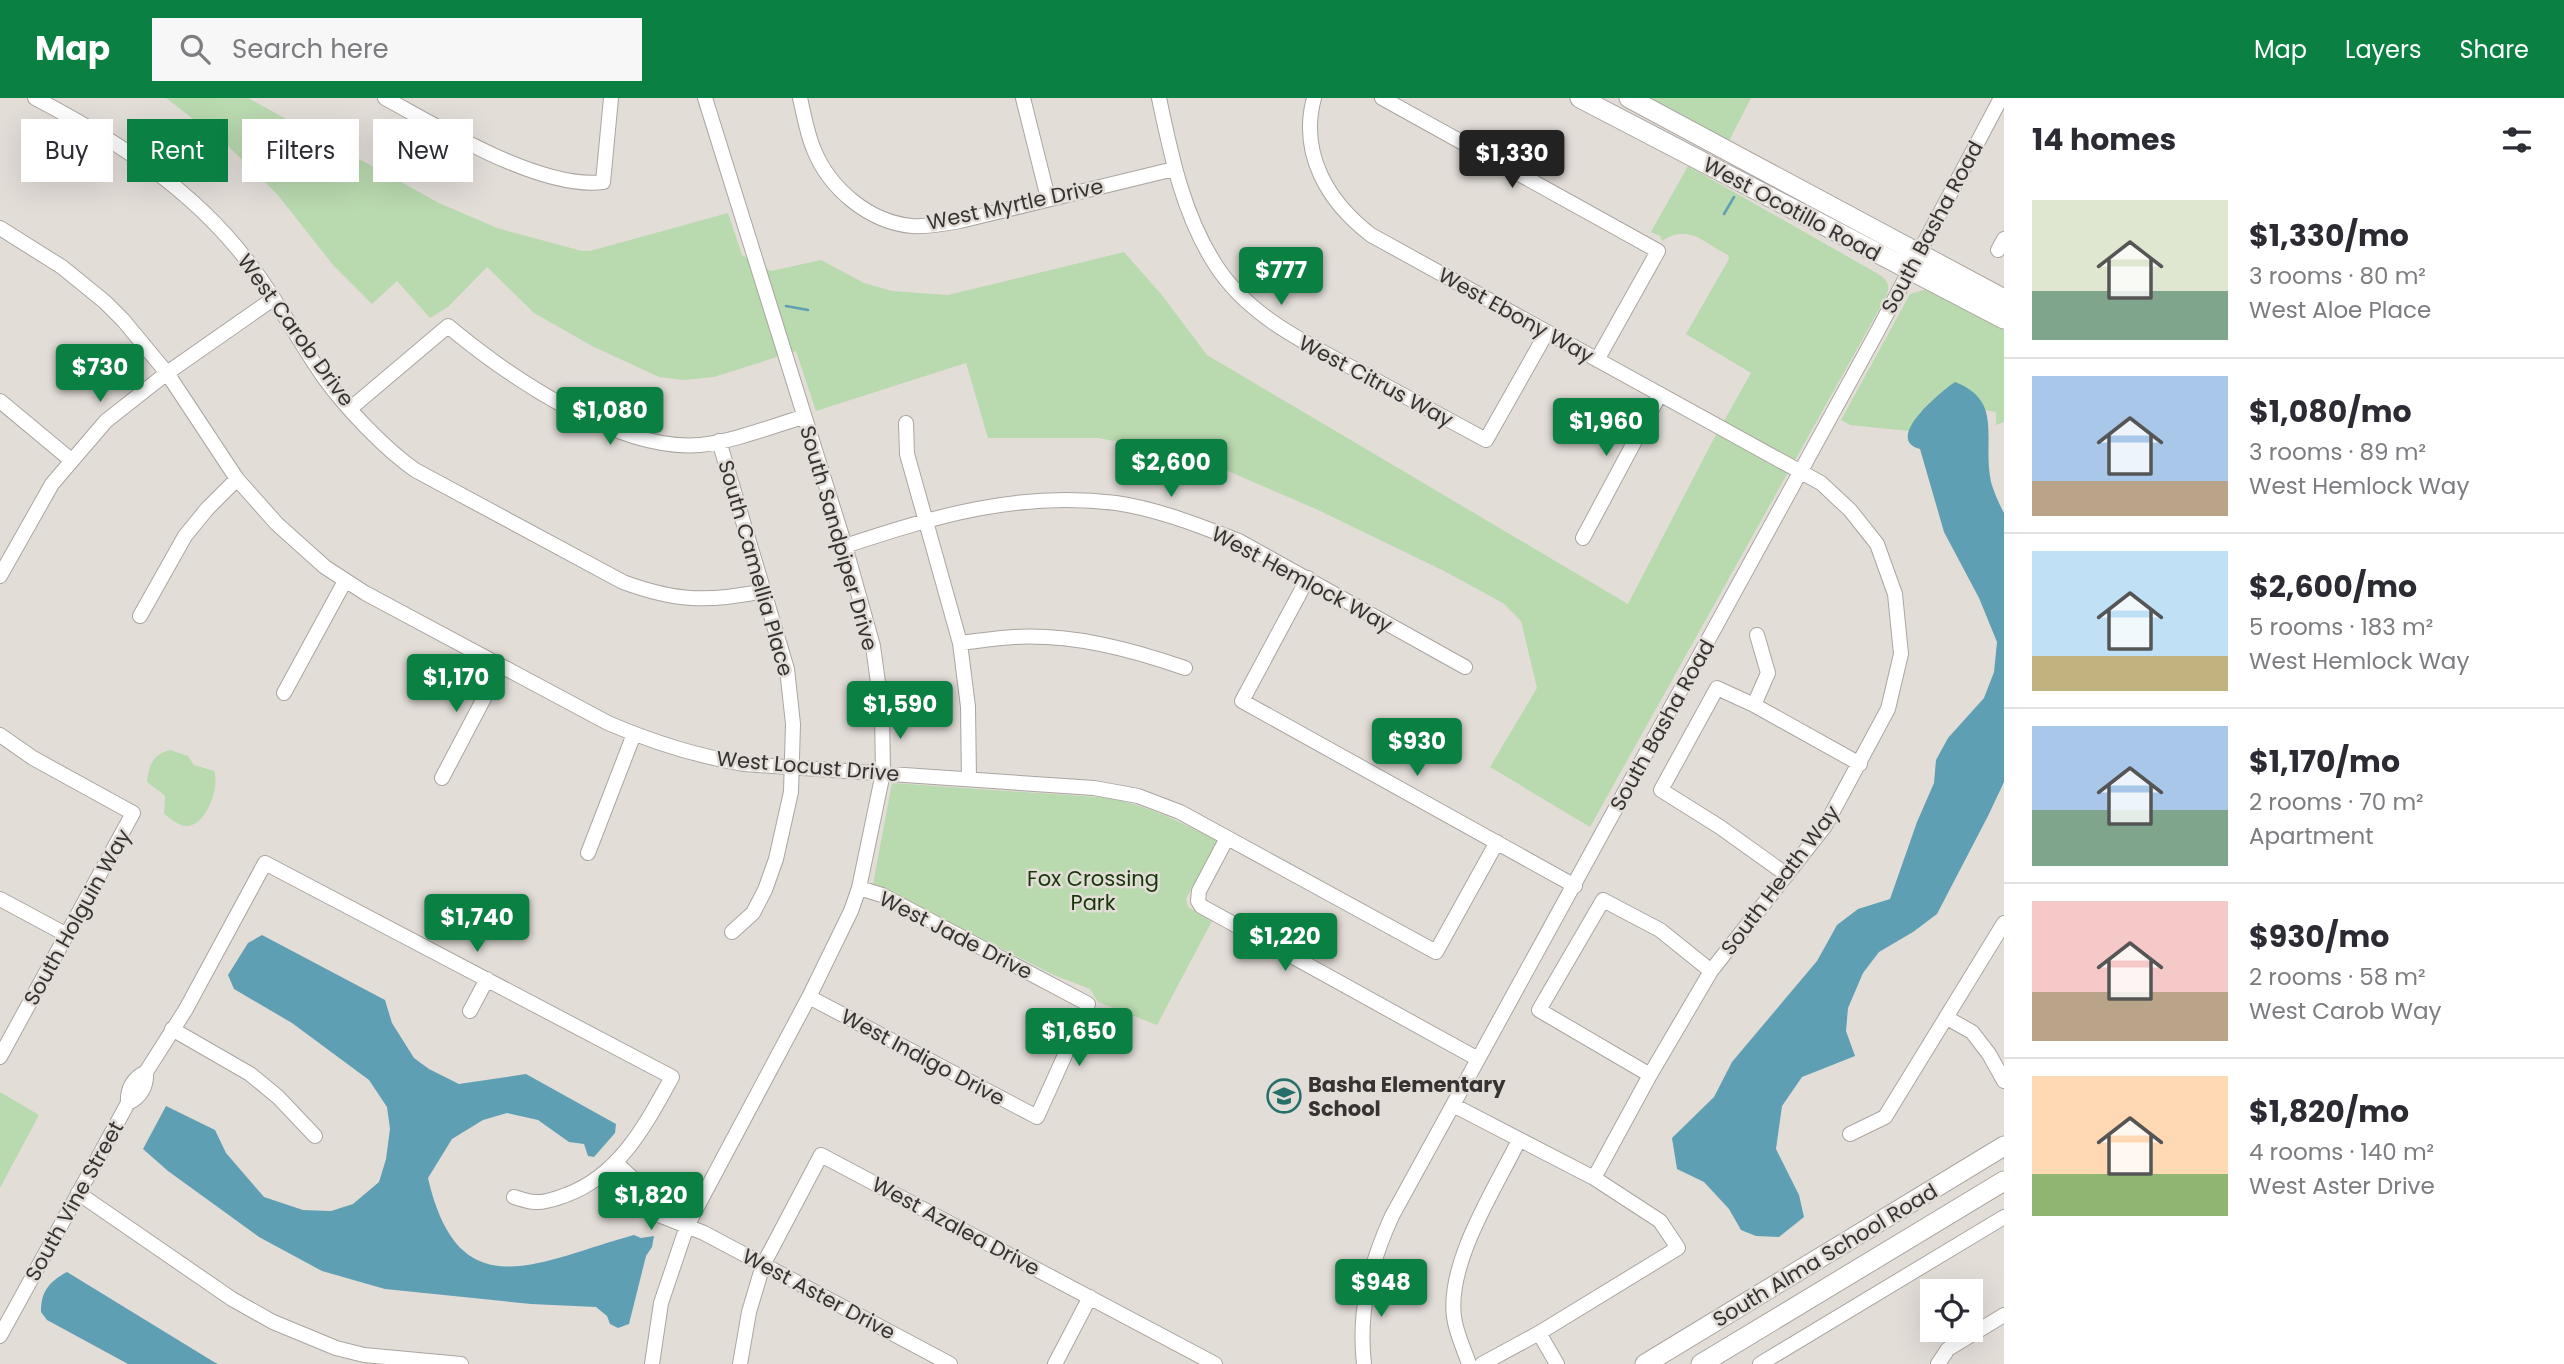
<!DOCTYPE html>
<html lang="en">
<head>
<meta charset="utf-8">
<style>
  body { margin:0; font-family:Poppins,sans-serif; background:#f7f7f7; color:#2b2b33; height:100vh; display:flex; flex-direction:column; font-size:26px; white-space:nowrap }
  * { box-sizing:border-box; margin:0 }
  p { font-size:23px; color:#7c7c81 }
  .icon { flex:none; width:38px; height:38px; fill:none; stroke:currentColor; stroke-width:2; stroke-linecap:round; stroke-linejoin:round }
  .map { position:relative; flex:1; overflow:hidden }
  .drawer { display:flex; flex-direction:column; background:#fff; width:560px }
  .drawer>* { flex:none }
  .hud { position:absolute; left:21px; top:21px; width:665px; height:63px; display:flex; gap:14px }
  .controls { position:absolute; left:1920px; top:1181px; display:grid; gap:14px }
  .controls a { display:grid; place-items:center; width:63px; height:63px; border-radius:0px; background:#fff; box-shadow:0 7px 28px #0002; font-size:35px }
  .price { position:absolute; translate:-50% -60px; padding:0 16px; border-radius:7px; background:#0b8043; color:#fff; font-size:23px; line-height:46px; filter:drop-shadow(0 2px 4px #0008) }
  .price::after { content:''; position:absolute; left:50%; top:42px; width:21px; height:16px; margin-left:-10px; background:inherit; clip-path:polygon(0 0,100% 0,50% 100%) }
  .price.current { background:#222; color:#fff }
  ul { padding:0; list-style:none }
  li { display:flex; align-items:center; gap:21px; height:175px; padding:0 28px }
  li+li { border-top:2px solid #e1e1e2 }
  li span { display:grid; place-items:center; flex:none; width:196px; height:140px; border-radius:0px; color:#555 }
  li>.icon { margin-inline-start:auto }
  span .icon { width:84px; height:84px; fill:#fffc; stroke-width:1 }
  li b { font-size:30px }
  h2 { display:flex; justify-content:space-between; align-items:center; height:84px; padding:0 28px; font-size:30px }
  .chip { padding:0 24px; border-radius:0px; background:#fff; box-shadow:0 7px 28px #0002; font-size:24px; line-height:63px }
  .chip.current { background:#0b8043; color:#fff }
  header { display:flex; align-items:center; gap:42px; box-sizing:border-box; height:98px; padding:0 35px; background:#0b8043; color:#fff }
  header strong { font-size:33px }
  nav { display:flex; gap:38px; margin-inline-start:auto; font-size:24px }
  .search { width:490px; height:63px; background:#f7f7f7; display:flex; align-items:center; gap:18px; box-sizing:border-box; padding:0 24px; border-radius:0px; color:#7c7c81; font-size:26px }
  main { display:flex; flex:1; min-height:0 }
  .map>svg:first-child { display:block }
  .green { fill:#b9d9af }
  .water { fill:#5f9fb4 }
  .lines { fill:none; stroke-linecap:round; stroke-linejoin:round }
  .stream { stroke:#5f9fb4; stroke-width:2.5 }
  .minor-casing { stroke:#aba5a0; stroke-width:16 }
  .major-casing { stroke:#aba5a0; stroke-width:21 }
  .minor { stroke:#fff; stroke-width:14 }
  .major { stroke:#fff; stroke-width:19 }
  .labels { text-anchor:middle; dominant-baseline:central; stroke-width:5; stroke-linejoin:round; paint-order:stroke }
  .street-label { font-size:21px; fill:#363332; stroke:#e3ddd8 }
  .park-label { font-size:21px; fill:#163709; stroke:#e3ddd8 }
  .poi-label { font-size:21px; font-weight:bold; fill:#363332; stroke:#e3ddd8; text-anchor:start }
</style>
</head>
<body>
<header>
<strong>Map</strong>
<div class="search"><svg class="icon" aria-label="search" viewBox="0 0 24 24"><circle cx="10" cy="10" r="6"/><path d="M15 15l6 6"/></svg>Search here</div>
<nav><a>Map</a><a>Layers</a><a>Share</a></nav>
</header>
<main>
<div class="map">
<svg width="2004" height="1266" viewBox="0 0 2004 1266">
  <rect width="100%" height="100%" fill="#e3ddd8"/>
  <path class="green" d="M166 0H248L439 105 497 130 582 153H590L728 115 742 157 771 173 821 162 864 185 892 193 948 197 1124 154 1161 196 1207 257 1628 506 1711 346 1751 275 1686 236 1729 161 1728 157C1703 144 1688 125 1662 143L1660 138 1651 134 1688 68 1880 177C1889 183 1890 189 1886 199L1590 729 1490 669 1537 590 1521 523 1503 505 1444 473 1316 411 1193 358 1098 340H988L966 265 816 313 796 253 714 279 684 282 659 279 592 248 534 215 487 169 448 209 430 220 397 183 372 206 333 167 277 96 228 48Z
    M1646 0H1751L1728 45Z
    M1927 191 2004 232V324L1996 327V314L1931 303 1920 315 1909 333 1850 327 1841 322 1910 196Z
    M170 652 188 658 194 667 214 673C220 688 207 726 188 728 180 729 170 720 164 716L165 698C159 692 153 690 147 683 149 667 153 656 170 652Z
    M892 685 1111 700C1150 709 1182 724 1217 743L1186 801 1188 809 1212 823 1157 927 1098 904 1090 891 1054 877 873 786Z
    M0 994 39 1017 0 1090Z"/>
  <path class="water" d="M1955 284C2004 303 1982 340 1991 384 1994 394 1999 406 2004 415V684L1988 718 1937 816 1913 834 1879 854 1863 875 1848 910 1846 933 1855 958 1802 979 1782 1008 1776 1051 1799 1097 1804 1119 1779 1139 1756 1138 1741 1132 1729 1111 1704 1084 1677 1071 1672 1040 1714 999 1732 964 1817 863 1837 827 1858 811 1890 801 1917 724 1934 685 1936 662 1948 640 1984 600 1994 574 1997 544 1979 500 1944 434 1920 351C1882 341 1943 292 1955 284Z
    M262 837 385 902 392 925 414 960 429 971 459 986 526 976 616 1026 615 1035 594 1059 588 1058 584 1046 569 1044 538 1022 507 1015 483 1022 452 1041 428 1080C459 1215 540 1162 634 1137L641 1140 654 1138 652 1149 646 1158 629 1226 618 1230 610 1226 607 1218 596 1209 531 1206 385 1191 322 1173 259 1139 168 1073 143 1051 166 1008 215 1032 226 1055 264 1099 303 1112 331 1113 353 1106 379 1084 386 1061 390 1031 387 1009 369 982 292 925 234 891 228 877 248 845Z
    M67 1174 214 1264 218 1266H128L47 1222 41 1214C41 1193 49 1184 67 1174Z"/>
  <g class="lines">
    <path class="stream" d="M1724 116 1734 99
      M786 208 808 212"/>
    <defs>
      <path id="minor" d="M35 0C117 43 192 90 249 165 277 201 298 243 325 281 347 311 385 351 415 372L623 484C677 504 708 504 764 493
        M385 0C440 30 541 92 603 84L611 0
        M800 0C804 17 807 36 814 52 830 91 869 124 912 128 928 129 944 126 960 123L1174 71
        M1023 0 1048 100
        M1159 0C1171 57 1183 116 1215 166 1249 220 1310 247 1364 276 1405 298 1445 320 1486 342L1547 234
        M1314 0C1299 56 1328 104 1371 137L1821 385 1850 412 1877 446 1895 496 1901 556 1888 611 1825 728 1711 873 1650 977 1594 1080
        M1382 0 1658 153 1597 262
        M0 130 62 169 105 204 123 222 167 275 237 381 277 426 325 469 365 495 608 625C652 644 696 658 744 666L1094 690 1138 698 1180 714 1436 854 1497 744
        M1998 152 2004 141
        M0 303 71 362
        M351 310 448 228C508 278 618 354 700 347 731 344 773 328 803 319
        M906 325 907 356 960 545 968 609 969 681
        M719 343 787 571 793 626 791 694 776 761 765 792 753 815 732 834
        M1583 440 1660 296
        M845 448C936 418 1018 393 1116 405 1158 411 1200 428 1239 443L1465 569
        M0 478 52 386 106 323 167 275 273 201
        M1308 480 1242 603 1575 788
        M140 518 185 438 207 411 237 381
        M960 545C978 543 996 540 1014 539 1073 536 1130 551 1185 570
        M284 595 345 483
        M1754 607 1768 575 1757 537
        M0 637 33 660 133 715 0 959
        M442 680 501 568
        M1227 740 1199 793 1198 803 1201 808 1478 961
        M588 755 634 636
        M1787 777 1720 729 1661 692 1717 590 1754 607 1860 666
        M0 801 67 837
        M809 899 1037 1019 1088 906 882 797 859 790
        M470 913 487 881
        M1947 920 1972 934 1989 956 2004 983
        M172 931 250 976 278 999 315 1038
        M1650 977 1539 912 1603 802 1660 832 1711 873
        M128 1005C141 999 147 988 146 974
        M1453 1007 1594 1080 1660 1123 1678 1150 1539 1235 1482 1266
        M1850 1036 1885 1019 2004 825
        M616 1065 642 1089 676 1111 687 1128
        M605 1075 654 1115 704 1135 950 1266
        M78 1095 232 1201 273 1224 336 1250 364 1257 461 1266
        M1539 1235 1557 1266
        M0 1238 128 1005C127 991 133 980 146 974L186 911 265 765 672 979C646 1026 620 1077 566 1097 557 1100 546 1105 535 1104 528 1104 521 1101 514 1099
        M652 1266 661 1205 687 1128 809 899 851 813 859 790 883 675 882 614 873 548 845 448 705 0
        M740 1266 749 1214 763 1167 821 1057 1215 1266
        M1055 1266 1090 1199
        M1364 1266C1358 1213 1370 1166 1392 1118L1876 236 2001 0
        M1469 1266C1464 1251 1456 1235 1454 1219 1447 1164 1495 1091 1519 1042
        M1760 1266 2004 1119
        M1938 1266 1948 1251 2004 1217"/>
      <path id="major" d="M1580 0 2004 221
        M1629 0 2004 201
        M1645 1266 2004 1048
        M1701 1266 2004 1083"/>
    </defs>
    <use href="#minor" class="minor-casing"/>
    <use href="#major" class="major-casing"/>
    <use href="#minor" class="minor"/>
    <use href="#major" class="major"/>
  </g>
  <defs>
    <symbol id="school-ring" viewBox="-11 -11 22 22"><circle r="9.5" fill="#e3ddd8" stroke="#256f6a" stroke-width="1.5"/><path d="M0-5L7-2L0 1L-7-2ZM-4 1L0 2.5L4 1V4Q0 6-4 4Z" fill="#256f6a"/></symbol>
  </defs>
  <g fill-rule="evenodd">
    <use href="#school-ring" x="1265" y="979" width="38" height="38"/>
  </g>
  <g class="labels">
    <g class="street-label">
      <text transform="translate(1015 106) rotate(-12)">West Myrtle Drive</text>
      <text transform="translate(1792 111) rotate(28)">West Ocotillo Road</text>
      <text transform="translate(1932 129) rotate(-62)">South Basha Road</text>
      <text transform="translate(1516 217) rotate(29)">West Ebony Way</text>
      <text transform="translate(296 232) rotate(54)">West Carob Drive</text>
      <text transform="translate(1376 283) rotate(28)">West Citrus Way</text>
      <text transform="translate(839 440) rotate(74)">South Sandpiper Drive</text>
      <text transform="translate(756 470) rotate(74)">South Camellia Place</text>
      <text transform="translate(1302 481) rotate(28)">West Hemlock Way</text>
      <text transform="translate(1662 627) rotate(-61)">South Basha Road</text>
      <text transform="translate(808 668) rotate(5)">West Locust Drive</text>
      <text transform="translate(1780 782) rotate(-53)">South Heath Way</text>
      <text transform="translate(77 819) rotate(-61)">South Holguin Way</text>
      <text transform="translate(956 837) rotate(27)">West Jade Drive</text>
      <text transform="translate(923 959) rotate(28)">West Indigo Drive</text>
      <text transform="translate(74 1103) rotate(-61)">South Vine Street</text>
      <text transform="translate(956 1128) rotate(28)">West Azalea Drive</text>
      <text transform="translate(1825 1157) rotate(-31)">South Alma School Road</text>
      <text transform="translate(819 1196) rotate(28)">West Aster Drive</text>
    </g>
    <g class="park-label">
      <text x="1093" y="780">Fox Crossing<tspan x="1093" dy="24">Park</tspan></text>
    </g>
    <g class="poi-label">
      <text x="1308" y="986">Basha Elementary<tspan x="1308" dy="24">School</tspan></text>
    </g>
  </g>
</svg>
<div class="controls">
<a><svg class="icon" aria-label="locate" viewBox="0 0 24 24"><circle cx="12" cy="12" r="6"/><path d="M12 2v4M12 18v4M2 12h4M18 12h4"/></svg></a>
</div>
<b class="price current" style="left:1512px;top:92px">$1,330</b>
<b class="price" style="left:1281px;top:209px">$777</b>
<b class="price" style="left:100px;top:306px">$730</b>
<b class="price" style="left:610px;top:349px">$1,080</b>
<b class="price" style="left:1606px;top:360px">$1,960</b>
<b class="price" style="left:1171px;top:401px">$2,600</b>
<b class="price" style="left:456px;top:616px">$1,170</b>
<b class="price" style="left:900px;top:643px">$1,590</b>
<b class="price" style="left:1417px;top:680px">$930</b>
<b class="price" style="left:477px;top:856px">$1,740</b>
<b class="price" style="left:1285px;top:875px">$1,220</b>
<b class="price" style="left:1079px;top:970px">$1,650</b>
<b class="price" style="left:651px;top:1134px">$1,820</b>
<b class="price" style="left:1381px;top:1221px">$948</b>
<div class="hud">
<a class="chip">Buy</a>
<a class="chip current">Rent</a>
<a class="chip">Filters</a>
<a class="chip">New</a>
</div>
</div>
<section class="drawer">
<h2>14 homes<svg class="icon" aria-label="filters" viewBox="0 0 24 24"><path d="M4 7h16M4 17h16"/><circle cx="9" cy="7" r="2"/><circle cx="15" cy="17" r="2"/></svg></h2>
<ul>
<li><span style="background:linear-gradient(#dfe7d0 65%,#7fa58c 0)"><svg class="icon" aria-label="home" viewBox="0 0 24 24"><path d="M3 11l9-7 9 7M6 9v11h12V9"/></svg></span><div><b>$1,330/mo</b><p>3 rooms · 80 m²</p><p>West Aloe Place</p></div></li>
<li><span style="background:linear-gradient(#a9c7e8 75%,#b9a48a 0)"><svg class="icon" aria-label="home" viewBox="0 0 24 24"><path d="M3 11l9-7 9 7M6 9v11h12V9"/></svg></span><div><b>$1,080/mo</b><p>3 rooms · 89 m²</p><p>West Hemlock Way</p></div></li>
<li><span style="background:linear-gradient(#bfe0f5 75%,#c2b280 0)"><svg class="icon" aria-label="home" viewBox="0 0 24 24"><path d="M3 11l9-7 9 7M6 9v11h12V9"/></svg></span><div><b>$2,600/mo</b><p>5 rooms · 183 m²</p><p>West Hemlock Way</p></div></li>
<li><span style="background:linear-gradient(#a9c7e8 60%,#7fa58c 0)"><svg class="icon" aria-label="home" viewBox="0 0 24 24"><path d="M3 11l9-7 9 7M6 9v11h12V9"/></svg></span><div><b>$1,170/mo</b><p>2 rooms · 70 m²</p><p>Apartment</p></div></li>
<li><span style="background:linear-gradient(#f6c9c9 65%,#b9a48a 0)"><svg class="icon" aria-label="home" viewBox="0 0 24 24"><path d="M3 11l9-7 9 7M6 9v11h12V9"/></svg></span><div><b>$930/mo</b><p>2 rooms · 58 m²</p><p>West Carob Way</p></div></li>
<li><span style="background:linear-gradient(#ffd9b3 70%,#8fb573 0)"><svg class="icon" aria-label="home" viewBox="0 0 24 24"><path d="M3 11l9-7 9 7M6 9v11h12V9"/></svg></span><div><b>$1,820/mo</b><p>4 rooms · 140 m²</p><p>West Aster Drive</p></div></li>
</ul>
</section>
</main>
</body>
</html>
